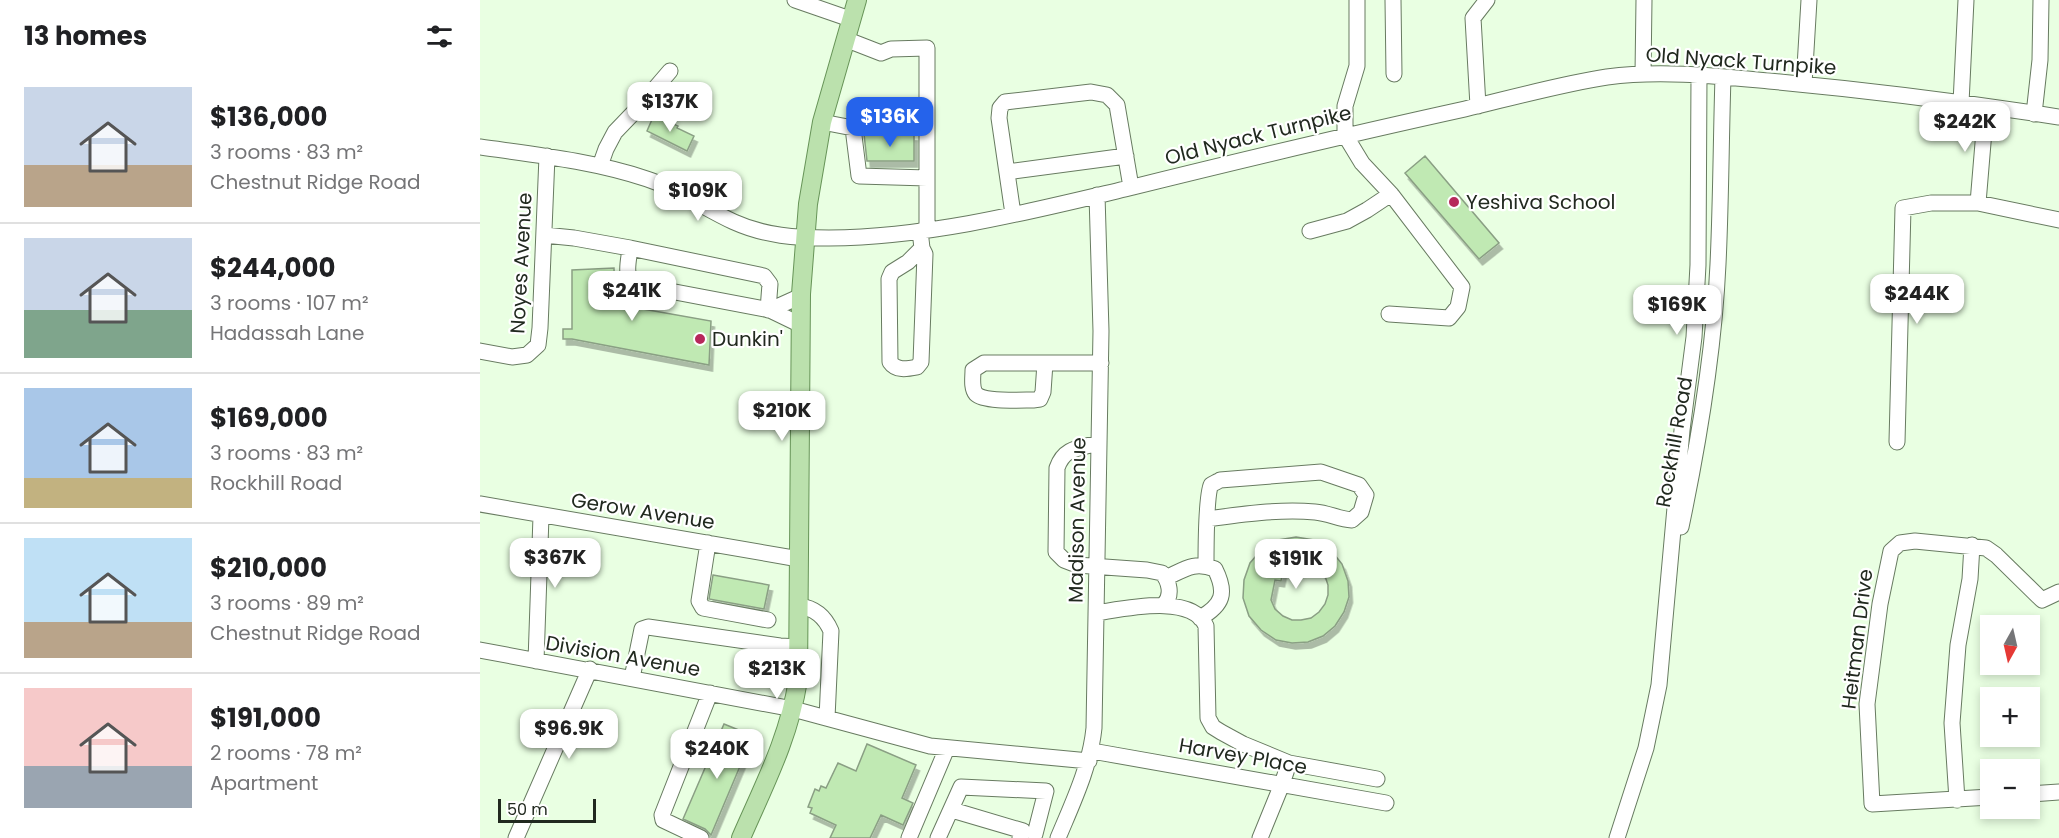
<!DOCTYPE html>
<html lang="en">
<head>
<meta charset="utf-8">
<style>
  body { margin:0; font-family:Poppins,sans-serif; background:#f6f6f6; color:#202124; height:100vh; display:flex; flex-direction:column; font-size:22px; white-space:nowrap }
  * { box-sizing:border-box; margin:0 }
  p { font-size:20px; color:#757577 }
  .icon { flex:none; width:33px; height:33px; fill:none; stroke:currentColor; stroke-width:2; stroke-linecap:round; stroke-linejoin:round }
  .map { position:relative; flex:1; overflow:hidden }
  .side { display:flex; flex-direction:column; background:#fff; width:480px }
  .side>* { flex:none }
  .needle { width:39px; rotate:188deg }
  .fabs { position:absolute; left:1500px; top:615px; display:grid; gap:12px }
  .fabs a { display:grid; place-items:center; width:60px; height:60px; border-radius:0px; background:#fff; box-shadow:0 3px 9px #0003; font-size:30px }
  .scale { position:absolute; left:18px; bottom:15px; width:98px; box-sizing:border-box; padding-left:6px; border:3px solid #21291f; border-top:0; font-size:16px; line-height:21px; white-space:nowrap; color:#21291f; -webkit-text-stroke:4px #fff; paint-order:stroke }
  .price { position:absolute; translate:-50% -51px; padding:0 14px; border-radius:12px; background:#fff; color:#222; font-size:20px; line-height:39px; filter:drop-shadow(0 2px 3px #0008) }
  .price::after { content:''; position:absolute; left:50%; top:36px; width:18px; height:14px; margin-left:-9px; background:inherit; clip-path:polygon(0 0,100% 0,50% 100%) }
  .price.active { background:#2563eb; color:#fff }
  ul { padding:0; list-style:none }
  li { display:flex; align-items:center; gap:18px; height:150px; padding:0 24px }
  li+li { border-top:2px solid #e0e0e0 }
  li span { display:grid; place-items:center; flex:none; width:168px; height:120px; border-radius:0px; color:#555 }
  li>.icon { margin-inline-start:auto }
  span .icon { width:72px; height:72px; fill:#fffc; stroke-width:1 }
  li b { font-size:26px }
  h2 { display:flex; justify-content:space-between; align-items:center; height:72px; padding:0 24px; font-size:26px }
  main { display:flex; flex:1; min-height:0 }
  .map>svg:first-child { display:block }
  .building { fill:#c0e9b3; stroke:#8a9f84; stroke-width:1.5; fill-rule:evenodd; filter:url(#shadow) }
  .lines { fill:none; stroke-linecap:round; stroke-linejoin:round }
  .minor-casing { stroke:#687b61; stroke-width:17 }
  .major-casing { stroke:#679458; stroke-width:20 }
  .minor { stroke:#fff; stroke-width:15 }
  .major { stroke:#bbe1ad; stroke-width:18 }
  .poi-dot { fill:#b7285b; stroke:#fff; stroke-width:2 }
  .labels { text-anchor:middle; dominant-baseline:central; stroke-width:4.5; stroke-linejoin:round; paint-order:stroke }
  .street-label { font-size:20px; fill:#21291f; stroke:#fff }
  .poi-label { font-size:20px; fill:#21291f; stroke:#fff; text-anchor:start }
</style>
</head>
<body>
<main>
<section class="side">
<h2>13 homes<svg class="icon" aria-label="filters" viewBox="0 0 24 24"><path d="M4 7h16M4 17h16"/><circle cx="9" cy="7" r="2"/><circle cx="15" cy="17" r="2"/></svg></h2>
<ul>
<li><span style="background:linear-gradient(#c9d6e8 65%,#b9a48a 0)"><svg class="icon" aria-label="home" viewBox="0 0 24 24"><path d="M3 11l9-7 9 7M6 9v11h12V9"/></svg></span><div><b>$136,000</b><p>3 rooms · 83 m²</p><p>Chestnut Ridge Road</p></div></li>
<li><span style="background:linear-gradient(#c9d6e8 60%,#7fa58c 0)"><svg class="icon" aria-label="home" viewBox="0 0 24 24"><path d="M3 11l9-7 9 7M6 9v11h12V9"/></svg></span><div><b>$244,000</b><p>3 rooms · 107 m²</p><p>Hadassah Lane</p></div></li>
<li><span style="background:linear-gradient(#a9c7e8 75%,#c2b280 0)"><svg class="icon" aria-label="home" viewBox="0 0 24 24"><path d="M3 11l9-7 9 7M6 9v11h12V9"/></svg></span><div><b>$169,000</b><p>3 rooms · 83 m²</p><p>Rockhill Road</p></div></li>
<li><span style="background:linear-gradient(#bfe0f5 70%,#b9a48a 0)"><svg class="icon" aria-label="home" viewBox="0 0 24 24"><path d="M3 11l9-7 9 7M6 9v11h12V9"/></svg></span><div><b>$210,000</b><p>3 rooms · 89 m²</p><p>Chestnut Ridge Road</p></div></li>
<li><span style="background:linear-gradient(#f6c9c9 65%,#9aa5b1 0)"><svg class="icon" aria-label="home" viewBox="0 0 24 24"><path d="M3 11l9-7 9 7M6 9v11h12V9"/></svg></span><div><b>$191,000</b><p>2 rooms · 78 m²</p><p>Apartment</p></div></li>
</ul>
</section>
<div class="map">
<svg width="1579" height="838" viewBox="0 0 1579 838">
  <defs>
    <filter id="shadow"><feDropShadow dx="3.5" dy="6" stdDeviation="0" flood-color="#0004"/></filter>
  </defs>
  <rect width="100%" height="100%" fill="#e9ffe2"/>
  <path class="building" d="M174 115 198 126 197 128 214 136 207 151 167 131Z
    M384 134 434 135V161H387Z
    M945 156 1019 243 999 259 925 173Z
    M134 268 135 304 231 321 229 365 92 339H83V329H92V270Z
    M816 537 834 540 850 549 862 564 868 581 869 597 864 612 855 626 843 636 828 642 812 643 796 640 781 630 769 616 763 598 764 580 770 563 782 549 798 540ZM821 561 830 563 838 568 845 576 848 585V595L845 604 839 612 831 618 821 620H812L803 616 795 609 791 600 795 580 801 581 805 563Z
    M233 575 289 585 284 609 229 599Z
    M244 724 266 733 260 749 266 752 231 835 225 829 203 819Z
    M387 744 436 765 422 798 433 803 423 825 401 815 390 838H350L356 825 330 813 332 808 328 807 335 789 339 791 341 786 346 788 358 763 376 771Z"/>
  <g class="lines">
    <defs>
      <path id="minor" d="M315 0 370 19
        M877 0V66L865 106V135L882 163 911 194 982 287 978 307 969 318 909 314
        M913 0 914 74
        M365 39 401 53 411 49 447 48V230
        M1163 74 1164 0
        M1324 84 1329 0
        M1481 103 1486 0
        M998 106 993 18 1007 0
        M1554 114 1560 60 1561 0
        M342 122 373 128 379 176 447 178
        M373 128V124L447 126
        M0 147C56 155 113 161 167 179 198 189 225 209 254 222 285 236 316 238 349 238 450 237 548 212 645 189 758 161 871 134 985 109 1031 98 1081 84 1127 77 1181 70 1236 76 1289 81 1386 90 1483 102 1579 117
        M120 166 126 149 135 132 160 106 190 71
        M527 172 646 156
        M1498 203 1506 107
        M533 214 519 118 520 108 525 102 611 92 627 95 637 105 651 187
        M440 231 442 248 445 254 441 362 437 367C427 369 416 371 410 362L409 279 412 272 428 262 442 248
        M830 231 867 221 887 210 911 194
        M64 235 94 238 150 248C149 260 144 274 153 284L290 310 321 325
        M150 248 284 276 290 284 288 310
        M290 310 321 296
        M0 351 32 357 47 355 58 345 60 328 67 156
        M565 363 563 392 560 399 553 400C541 400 504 402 496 394 491 388 493 377 493 370L504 363H621
        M1417 442 1423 208 1451 203H1498L1579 220
        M619 443C600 448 584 447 577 468L576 552 584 560 597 565 667 570 682 573C689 581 693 595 684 604
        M0 504 319 559
        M1201 527C1219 441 1234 353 1238 264 1241 202 1241 139 1243 77
        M228 543 219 601 223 608 288 620
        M726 566C726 554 726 490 731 485 732 484 739 481 740 480L841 472 879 485 886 495 881 512 872 520C859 519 848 513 835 512 799 509 763 514 727 519
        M686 578C705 569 714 561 735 569 747 593 743 605 720 618
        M319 606C335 608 345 617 351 631L347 718
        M616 613C644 609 712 593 726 626L728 718 733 727 741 732 763 744 809 763 897 779
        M0 650 313 709 450 746 609 761
        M56 661 61 516
        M152 678 162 629 168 627 300 646 319 647
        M612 751 906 803
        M1550 794 1579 792
        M1510 797 1392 804 1387 704 1400 604 1411 551 1420 543 1435 541 1506 548 1516 555 1562 600 1579 592
        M1477 800 1472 723 1478 645 1490 579 1492 545
        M472 810 543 831 540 838
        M36 838 110 669
        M221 838 183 820 182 815 230 693
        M429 838 467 748
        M458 838 481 787 566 791 555 834
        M578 838C593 802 610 767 614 728L621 331 617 195
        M780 838 802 784 809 763
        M1137 838 1166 748 1179 685 1202 430 1214 337 1218 265 1219 75"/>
      <path id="major" d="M261 838C284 785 309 738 318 680L321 294 328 204 342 122 377 0"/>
    </defs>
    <use href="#minor" class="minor-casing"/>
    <use href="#major" class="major-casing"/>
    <use href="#minor" class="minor"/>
    <use href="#major" class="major"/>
  </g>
  <g class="poi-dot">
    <circle cx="974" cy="202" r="6"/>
    <circle cx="220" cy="339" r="6"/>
  </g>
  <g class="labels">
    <g class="street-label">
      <text transform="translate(1261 61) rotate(4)">Old Nyack Turnpike</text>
      <text transform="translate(778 135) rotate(-14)">Old Nyack Turnpike</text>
      <text transform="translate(41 263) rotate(-87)">Noyes Avenue</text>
      <text transform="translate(1194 442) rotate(-80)">Rockhill Road</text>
      <text transform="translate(163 511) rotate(9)">Gerow Avenue</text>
      <text transform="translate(597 520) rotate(-89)">Madison Avenue</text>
      <text transform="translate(1377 639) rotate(-83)">Heitman Drive</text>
      <text transform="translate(143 656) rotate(10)">Division Avenue</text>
      <text transform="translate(763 756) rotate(10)">Harvey Place</text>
    </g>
    <g class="poi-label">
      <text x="986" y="202">Yeshiva School</text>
      <text x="232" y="339">Dunkin'</text>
    </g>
  </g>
</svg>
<div class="fabs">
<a><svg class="needle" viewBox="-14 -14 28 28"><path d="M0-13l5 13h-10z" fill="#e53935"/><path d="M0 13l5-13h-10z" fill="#757577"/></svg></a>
<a>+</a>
<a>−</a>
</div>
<div class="scale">50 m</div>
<b class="price" style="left:190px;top:133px">$137K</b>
<b class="price active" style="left:410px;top:148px">$136K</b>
<b class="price" style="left:1485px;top:153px">$242K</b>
<b class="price" style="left:218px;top:222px">$109K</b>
<b class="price" style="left:152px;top:322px">$241K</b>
<b class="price" style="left:1437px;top:325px">$244K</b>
<b class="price" style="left:1197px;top:336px">$169K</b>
<b class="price" style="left:302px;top:442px">$210K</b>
<b class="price" style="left:75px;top:589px">$367K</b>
<b class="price" style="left:816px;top:590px">$191K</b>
<b class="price" style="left:297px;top:700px">$213K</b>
<b class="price" style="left:89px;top:760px">$96.9K</b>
<b class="price" style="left:237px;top:780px">$240K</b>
</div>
</main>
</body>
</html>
